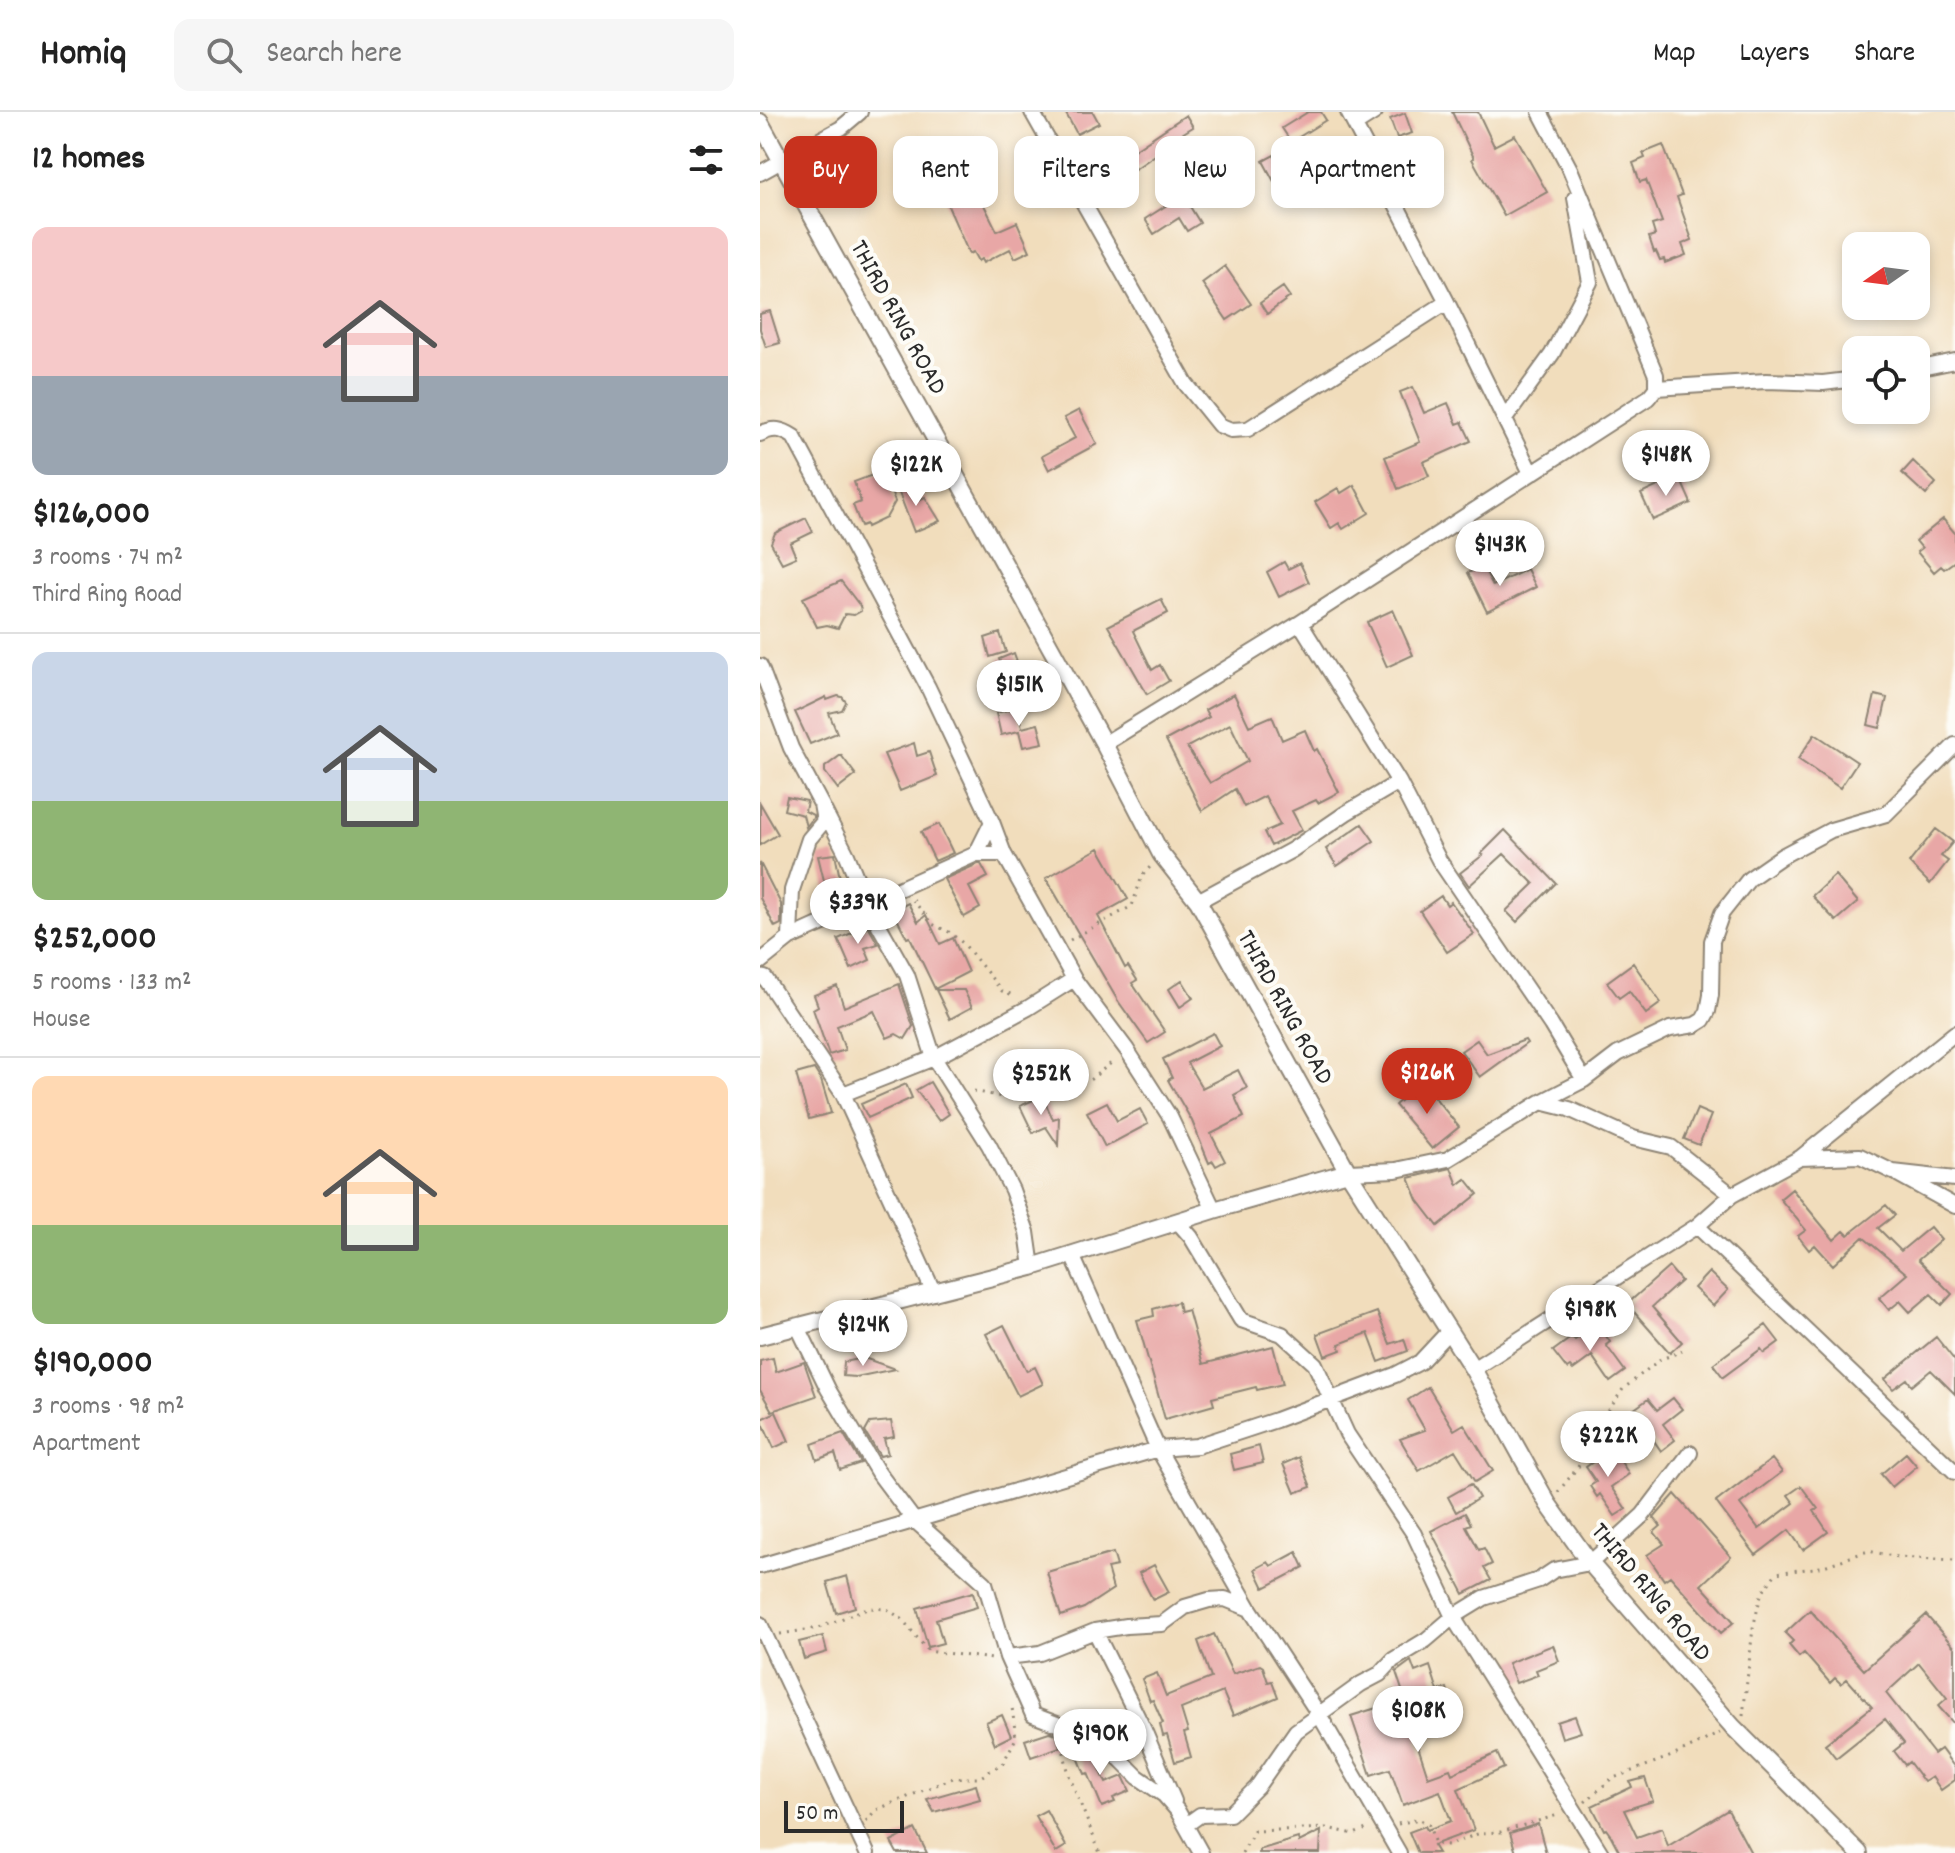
<!DOCTYPE html>
<html lang="en">
<head>
<meta charset="utf-8">
<style>
  body { margin:0; font-family:Dekko,sans-serif; background:#f6f6f6; color:#222; height:100vh; display:flex; flex-direction:column; font-size:30px; white-space:nowrap }
  * { box-sizing:border-box; margin:0 }
  p { font-size:26px; color:#767676 }
  .icon { flex:none; width:44px; height:44px; fill:none; stroke:currentColor; stroke-width:2; stroke-linecap:round; stroke-linejoin:round }
  .map { position:relative; flex:1; overflow:hidden }
  .panel { display:flex; flex-direction:column; background:#fff; width:760px }
  .panel>* { flex:none }
  .guide { position:absolute; left:24px; top:24px; width:760px; height:72px; display:flex; gap:16px }
  .needle { width:52px; rotate:256deg }
  .controls { position:absolute; left:1082px; top:120px; display:grid; gap:16px }
  .controls a { display:grid; place-items:center; width:88px; height:88px; border-radius:16px; background:#fff; box-shadow:0 4px 12px #0003; font-size:40px }
  .scale { position:absolute; left:24px; bottom:20px; width:120px; box-sizing:border-box; padding-left:8px; border:4px solid #2b2b2b; border-top:0; font-size:22px; line-height:28px; white-space:nowrap; color:#2b2b2b; -webkit-text-stroke:6px #fdfcf7; paint-order:stroke }
  .price { position:absolute; translate:-50% -68px; padding:0 18px; border-radius:28px; background:#fff; color:#222; font-size:26px; line-height:52px; filter:drop-shadow(0 2px 4px #0008) }
  .price::after { content:''; position:absolute; left:50%; top:48px; width:24px; height:18px; margin-left:-12px; background:inherit; clip-path:polygon(0 0,100% 0,50% 100%) }
  .price.on { background:#c8321e; color:#fff }
  ul { padding:0; list-style:none }
  li { display:grid; align-content:center; gap:16px; height:424px; padding:0 32px }
  li+li { border-top:2px solid #e0e0e0 }
  li span { display:grid; place-items:center; height:248px; border-radius:16px; color:#555 }
  li>.icon { margin-inline-start:auto }
  span .icon { width:144px; height:144px; fill:#fffc; stroke-width:1 }
  li b { font-size:34px }
  h2 { display:flex; justify-content:space-between; align-items:center; height:96px; padding:0 32px; font-size:34px }
  .pill { padding:0 28px; border-radius:16px; background:#fff; box-shadow:0 4px 12px #0003; font-size:28px; line-height:72px }
  .pill.on { background:#c8321e; color:#fff }
  header { display:flex; align-items:center; gap:48px; box-sizing:border-box; height:112px; padding:0 40px; background:#fff; border-bottom:2px solid #e0e0e0 }
  header strong { font-size:38px }
  nav { display:flex; gap:44px; margin-inline-start:auto; font-size:28px }
  .search { width:560px; height:72px; background:#f6f6f6; display:flex; align-items:center; gap:20px; box-sizing:border-box; padding:0 28px; border-radius:16px; color:#767676; font-size:30px }
  main { display:flex; flex:1; min-height:0 }
  .map>svg:first-child { display:block }
  .building { fill:#e8a7a6; fill-rule:evenodd }
  .lines { fill:none; stroke-linecap:round; stroke-linejoin:round }
  .minor-casing { stroke:#8e8474; stroke-width:18 }
  .tertiary-casing { stroke:#8e8474; stroke-width:20 }
  .path { stroke:#8e8474; stroke-width:3; stroke-dasharray:2 6; stroke-linecap:butt }
  .minor { stroke:#fff; stroke-width:14 }
  .tertiary { stroke:#fff; stroke-width:16 }
  .labels { text-anchor:middle; dominant-baseline:central; stroke-width:8; stroke-linejoin:round; paint-order:stroke }
  .street-label { font-size:26px; fill:#2b2b2b; stroke:#fdfcf7 }
</style>
</head>
<body>
<header>
<strong>Homiq</strong>
<div class="search"><svg class="icon" aria-label="search" viewBox="0 0 24 24"><circle cx="10" cy="10" r="6"/><path d="M15 15l6 6"/></svg>Search here</div>
<nav><a>Map</a><a>Layers</a><a>Share</a></nav>
</header>
<main>
<section class="panel">
<h2>12 homes<svg class="icon" aria-label="filters" viewBox="0 0 24 24"><path d="M4 7h16M4 17h16"/><circle cx="9" cy="7" r="2"/><circle cx="15" cy="17" r="2"/></svg></h2>
<ul>
<li><span style="background:linear-gradient(#f6c9c9 60%,#9aa5b1 0)"><svg class="icon" aria-label="home" viewBox="0 0 24 24"><path d="M3 11l9-7 9 7M6 9v11h12V9"/></svg></span><div><b>$126,000</b><p>3 rooms · 74 m²</p><p>Third Ring Road</p></div></li>
<li><span style="background:linear-gradient(#c9d6e8 60%,#8fb573 0)"><svg class="icon" aria-label="home" viewBox="0 0 24 24"><path d="M3 11l9-7 9 7M6 9v11h12V9"/></svg></span><div><b>$252,000</b><p>5 rooms · 133 m²</p><p>House</p></div></li>
<li><span style="background:linear-gradient(#ffd9b3 60%,#8fb573 0)"><svg class="icon" aria-label="home" viewBox="0 0 24 24"><path d="M3 11l9-7 9 7M6 9v11h12V9"/></svg></span><div><b>$190,000</b><p>3 rooms · 98 m²</p><p>Apartment</p></div></li>
</ul>
</section>
<div class="map">
<svg width="1195" height="1741" viewBox="0 0 1195 1741">
  <rect width="100%" height="100%" fill="#fdfcf7"/>
  <filter id="ink" filterUnits="userSpaceOnUse"><feTurbulence type="fractalNoise" baseFrequency=".0125" numOctaves="2"/><feDisplacementMap in="SourceGraphic" scale="16" xChannelSelector="R" yChannelSelector="G"/><feConvolveMatrix kernelMatrix="1 2 1 2 8 2 1 2 1" color-interpolation-filters="sRGB"/></filter>
  <filter id="wash" filterUnits="userSpaceOnUse"><feTurbulence type="fractalNoise" baseFrequency=".006" numOctaves="4" result="noise"/><feDisplacementMap in="SourceGraphic" scale="32" xChannelSelector="R" yChannelSelector="G"/><feGaussianBlur stdDeviation="1.8" result="paint"/><feColorMatrix in="noise" values="0 0 0 0 0 0 0 0 0 0 0 0 0 0 0 0 0 1.4 0 .05"/><feComposite in="paint" operator="in"/></filter>
  <g filter="url(#wash)">
    <rect width="100%" height="100%" fill="#f1ddbc"/>
    <g id="blocks">
      <path class="building" d="M305 0H333L339 11 317 22Z
        M548 0H561L566 8 531 30 522 16Z
        M692 0H718L734 34 755 23 787 80 744 104 712 47 714 46Z
        M645 1 652 21 637 26 630 7Z
        M426 3 433 15 417 25 426 38 413 45 407 35 375 57 365 44Z
        M903 33 922 83 917 85 932 128 922 132 926 143 905 151 904 147 900 148 896 139 894 140 889 125 895 123 892 113 902 110 886 68 880 70 873 51 885 46 883 41Z
        M662 42 672 62 658 70 647 49Z
        M514 43 528 69 517 75 503 49Z
        M202 49 237 119 257 110 270 139 255 146 250 137 223 151 221 147 218 149 213 140 209 142 181 78 179 80 171 64Z
        M423 83 440 111 427 119 419 106 394 122 385 107Z
        M465 154 491 192 467 208 442 171Z
        M523 175 530 185 507 202 500 191Z
        M10 199 20 231 6 235 0 217V202Z
        M653 275 664 301 688 291 697 312 702 310 711 329 663 350 669 364 638 377 625 345 660 330 640 280Z
        M319 298 337 332 289 358 282 344 315 326 304 306Z
        M1153 349 1176 371 1166 383 1142 361Z
        M123 359 135 390 126 406 107 415 106 412 101 414 93 393 101 390 94 370Z
        M137 363 156 389 165 385 180 409 154 420 133 365Z
        M919 364 931 391 893 408 881 382Z
        M594 373 609 401 583 417 579 411 571 416 555 390 578 376 581 381Z
        M46 406 53 420 30 431 36 445 22 451 11 431 15 421Z
        M1183 407 1195 421V449L1184 457 1181 454 1174 460 1157 440 1162 436 1156 429Z
        M524 450 528 457 540 451 549 470 519 485 507 460Z
        M723 454 733 474 767 457 776 475 727 500 708 461Z
        M81 469 100 494 101 499 94 503 85 502 78 516 67 513 57 515 43 486Z
        M401 487 408 501 373 519 392 558 400 553 409 569 387 582 348 514Z
        M633 498 653 543 627 555 607 510Z
        M240 521 246 540 230 545 225 526Z
        M254 541 261 561 246 566 239 547Z
        M474 582 489 614 512 604 522 628 545 618 554 639 557 637 579 680 558 691 556 688 532 699 542 718 511 734 504 720 520 713 505 684 484 695 475 677 442 699 406 628 449 605 445 598ZM470 612 488 649 450 671 427 635Z
        M1115 583 1127 586 1120 616 1108 613Z
        M78 584 82 585 86 590 82 598 69 601 77 621 50 632 35 600 66 585 67 588Z
        M257 595 262 616 278 612 283 631 263 635 259 619 241 623 236 601Z
        M1055 622 1097 650 1080 676 1038 647Z
        M154 631 157 644 169 640 177 664 140 679 124 642Z
        M81 643 96 663 78 677 65 660V655Z
        M27 685 47 689 45 699 53 703V706L46 715 43 703 24 698Z
        M0 691 18 722 0 733Z
        M179 712 193 741 175 749 161 720Z
        M602 712 614 729 577 754 566 737Z
        M1176 717 1193 730 1181 744 1188 749 1170 772 1149 751Z
        M745 718 796 771 757 810 746 799 774 772 744 742 709 774 700 761 723 743 721 742Z
        M339 736 368 787 338 804 365 856 368 854 377 868 372 871 405 920 388 931 358 889 286 766Z
        M75 742 80 766 85 765 93 784 69 789 58 744Z
        M0 751 21 792V812L15 815 0 786Z
        M218 752H221L228 765 209 775 220 796 204 805 184 767Z
        M1075 763 1098 790 1076 809 1052 784Z
        M681 784 687 793 691 790 714 822 687 840 660 799Z
        M148 791 158 810 166 803 180 832 193 826 208 860 175 877 150 825 147 826 133 799Z
        M108 814 118 832 105 836 110 848 91 857 78 827Z
        M873 851 901 891 886 902 869 879 859 886 847 870Z
        M422 868 433 886 420 895 409 877Z
        M139 872 153 914 145 927 136 922 127 926 114 899 77 914 85 938 69 943 53 897 58 894 54 883 77 874 84 895Z
        M176 878H204L212 895 190 907Z
        M453 921 460 934 427 951 442 976 478 958 487 976 474 983 484 1005 451 1022 465 1049 456 1054 453 1049 449 1051 432 1009 408 968 412 966 403 947Z
        M717 928 727 942 765 928 767 931 720 965 701 939Z
        M54 957 61 968 71 1001 49 1007 36 962Z
        M170 970 189 1002 179 1009 156 978Z
        M662 970 699 1015 672 1037 635 993Z
        M146 972 152 986 108 1006 101 992Z
        M282 984 293 1007 299 1005 298 1033 286 1015 273 1021 260 994Z
        M347 990 357 1009 380 997 388 1012 345 1035 327 1000Z
        M937 997 951 1003 939 1033 924 1027Z
        M691 1056 698 1073 706 1067 718 1082 678 1114 658 1088 649 1066Z
        M1032 1077 1074 1128 1084 1119 1088 1123 1126 1093 1135 1103 1118 1116 1141 1139 1170 1115 1181 1128 1158 1148 1192 1182 1182 1193 1171 1182 1150 1200 1140 1189 1129 1198 1119 1186 1147 1162 1103 1125 1073 1153 1055 1133 1049 1138 1038 1124 1046 1118 1020 1087Z
        M909 1155 921 1169 892 1195 922 1230 910 1241 867 1192Z
        M949 1160 968 1178 953 1194 934 1176Z
        M418 1190 420 1200 428 1198 443 1252 513 1234 523 1272 497 1278 496 1275 452 1286 454 1293 405 1307 377 1208 394 1204 393 1197Z
        M617 1200 630 1232 644 1227 648 1239 619 1250 608 1221 579 1232 581 1238 565 1244 557 1222Z
        M838 1212 850 1230 846 1233 865 1259 850 1270 832 1244 813 1258 810 1255 807 1257 793 1239 812 1225 815 1228Z
        M244 1213 267 1259 275 1255 283 1272 258 1284 226 1222Z
        M1006 1213 1019 1230 1004 1241 1001 1237 963 1265 953 1252Z
        M1176 1225 1195 1249V1282L1171 1258 1152 1274 1147 1267 1133 1277 1125 1267Z
        M13 1246 16 1260 44 1250 56 1284 12 1299 0 1278V1249Z
        M104 1246 135 1257 96 1265 83 1264 84 1250Z
        M668 1275 694 1318 704 1312 733 1359 715 1370 695 1338 659 1359 640 1327 665 1318 648 1288Z
        M913 1286 922 1297 903 1312 915 1328 901 1339 873 1298 888 1287 897 1298Z
        M16 1300 29 1329 14 1336 1 1307Z
        M131 1309 134 1325 124 1327 128 1342 120 1344 105 1320 110 1311Z
        M83 1321 101 1351 80 1358 75 1341 57 1348 52 1332Z
        M499 1334 503 1351 474 1358 470 1342Z
        M852 1336 869 1362 851 1375 866 1397 855 1404 840 1382 837 1385 830 1374 836 1370 826 1355Z
        M1146 1341 1157 1354 1132 1375 1121 1362Z
        M539 1345 551 1375 535 1381 523 1352Z
        M1012 1347 1022 1360 980 1392 999 1417 1034 1391 1028 1383 1041 1374 1058 1397 1054 1399 1068 1420 1043 1438 1029 1418 996 1443 956 1390Z
        M711 1372 719 1386 696 1400 688 1385Z
        M915 1382 971 1445 941 1473 974 1510 961 1521 910 1464 904 1468 887 1443 904 1432 894 1420 901 1414 894 1406Z
        M705 1401 711 1412 706 1414 719 1438 724 1436 732 1452 724 1456 731 1468 704 1482 671 1419Z
        M537 1440 544 1455 504 1476 495 1457 508 1450 511 1454Z
        M353 1441 357 1454 347 1456 353 1477 324 1496 301 1504 287 1460Z
        M394 1453 409 1480 393 1488 379 1461Z
        M87 1464 95 1495 76 1501 67 1470Z
        M213 1480 217 1495 176 1507 183 1531 168 1535 157 1496Z
        M1050 1498 1104 1558 1166 1503 1195 1536V1613L1178 1594 1187 1586 1159 1551 1126 1581 1174 1642 1181 1637 1195 1656V1668L1181 1678 1172 1665 1164 1670 1149 1650 1145 1653 1134 1639 1144 1631 1125 1607 1076 1646 1065 1632 1112 1595 1087 1567 1081 1572 1075 1566 1070 1571 1044 1541 1039 1545 1029 1533 1033 1529 1025 1521Z
        M454 1522 473 1562 500 1553 503 1555 508 1570 512 1569 518 1585 473 1604 463 1580 421 1597 428 1620 424 1621 431 1645 415 1650 407 1623 403 1624 400 1612 403 1611 393 1588 390 1589 382 1567 397 1561 406 1584 451 1566 438 1529Z
        M63 1524 67 1540 44 1547 39 1530Z
        M793 1533 799 1549 776 1558 778 1563 756 1571 748 1551Z
        M651 1549 655 1560 670 1554 678 1579 687 1576 691 1589 670 1596 678 1620 656 1628 668 1665 690 1657 692 1662 737 1641 744 1656 698 1677 714 1718 673 1733 678 1741H658L649 1720 665 1714 667 1718 691 1709 680 1679 643 1693 630 1657 611 1663 591 1604 645 1587 636 1560Z
        M242 1603 251 1624 235 1632 226 1610Z
        M815 1604 821 1620 802 1626 797 1610Z
        M289 1620 296 1622 300 1635 271 1645 265 1628Z
        M317 1631 333 1640 346 1671 363 1664 370 1679 353 1686 355 1690 342 1695 328 1661 325 1662 313 1633Z
        M885 1666 893 1689 864 1698 877 1725 902 1716 908 1734 968 1698 991 1741H860L851 1724 846 1717 844 1718 832 1694 872 1675 870 1670Z
        M216 1673 220 1687 174 1700 167 1687Z
        M286 1698 306 1734 296 1740 275 1704Z
        M778 1712 786 1741H756L750 1721Z
        M155 1717 167 1741H137L131 1730Z
        M561 1719 560 1741H499V1738L538 1726 539 1730Z"/>
    </g>
  </g>
  <g filter="url(#ink)">
    <use href="#blocks" fill-opacity="0" stroke="#8e8474" stroke-width="2"/>
    <g class="lines">
      <defs>
        <path id="minor" d="M272 0 426 272 459 313 471 318 488 317 687 190
          M588 0 687 190 771 361
          M596 12 615 0
          M0 61 81 16 100 0
          M1156 257 1195 249
          M896 276 1006 269 1063 271 1096 267
          M745 307 792 242 830 170 815 86
          M0 322C14 315 22 317 34 325L168 575 232 710 244 742 314 867 367 938 410 1005 454 1098
          M540 511 639 670 679 748 791 913 824 968
          M0 554 31 636 61 692 64 709 49 727 32 778 30 826 0 850
          M344 632 540 511 888 286 896 276V263L810 57 780 0
          M61 692 87 743 107 792 147 863 174 946 229 1033 252 1078 267 1120 272 1155
          M216 742 232 710
          M438 789 532 738 586 701 639 670
          M30 826 216 742H244
          M0 865 5 866 83 982
          M781 990 824 968 858 942 910 917 935 913 943 908 948 899 951 883 952 829 962 801 989 767 1022 744 1071 718 1126 702 1195 633
          M1040 1046 1100 1044 1133 1060 1195 1067
          M588 1060 636 1058 688 1047 781 990 809 997 873 1026 911 1035 972 1083
          M1139 1063 1195 1094
          M418 1110 431 1125 481 1208 522 1222 555 1252 587 1322 654 1422 693 1505 841 1741
          M937 1114 1195 1360
          M312 1143 398 1337 490 1497 560 1604 639 1741
          M174 1181 83 982 174 946 268 896 314 867
          M38 1215 68 1277 117 1359 153 1407 225 1471 247 1545 273 1603 318 1620 354 1641 378 1665 404 1683 417 1698 441 1741
          M713 1257 937 1114 972 1083 1040 1046 1195 921
          M0 1454 398 1337 437 1334 516 1308 635 1263 660 1250 688 1220
          M0 1512 107 1741
          M335 1519 384 1618 414 1689
          M247 1545 280 1541 335 1519 366 1514 402 1512 425 1495 449 1488 465 1487 490 1497
          M426 1713 440 1703 470 1702 497 1675 536 1619 601 1572 620 1562 633 1548 666 1528 693 1505 724 1486 779 1468 794 1458 830 1451 883 1403 930 1341"/>
        <path id="tertiary" d="M0 10 344 632 401 742 438 789 588 1060 713 1257 788 1392 830 1451 973 1615 1099 1741
          M0 1224 272 1155 454 1098 588 1060"/>
      </defs>
      <use href="#minor" class="minor-casing"/>
      <use href="#tertiary" class="tertiary-casing"/>
      <path class="path" d="M153 788 172 812 189 820 204 832 242 879 256 884
        M310 828 372 794 382 764 391 754
        M214 979 242 985 296 983 331 967 355 948
        M798 1380 818 1355 841 1310 863 1277 899 1248 922 1239
        M20 1522 59 1516 107 1496 127 1497 142 1507 168 1539 233 1547
        M983 1604 993 1516 1001 1483 1016 1461 1061 1455 1108 1439 1138 1445 1195 1448
        M302 1632 309 1663 340 1741
        M825 1690 851 1667 917 1642 960 1621
        M106 1709 116 1698 193 1666H219L243 1651 256 1626 252 1595
        M638 1712 659 1707 669 1713 675 1732 689 1733 720 1721 741 1720 798 1703
        M482 1741 494 1719 567 1716 594 1722 609 1716"/>
      <use href="#minor" class="minor"/>
      <use href="#tertiary" class="tertiary"/>
    </g>
  </g>
  <g class="labels">
    <g class="street-label">
      <text transform="translate(137 206) rotate(61)">THIRD RING ROAD</text>
      <text transform="translate(524 896) rotate(61)">THIRD RING ROAD</text>
      <text transform="translate(890 1481) rotate(50)">THIRD RING ROAD</text>
    </g>
  </g>
</svg>
<div class="controls">
<a><svg class="needle" viewBox="-14 -14 28 28"><path d="M0-13l5 13h-10z" fill="#e53935"/><path d="M0 13l5-13h-10z" fill="#767676"/></svg></a>
<a><svg class="icon" aria-label="locate" viewBox="0 0 24 24"><circle cx="12" cy="12" r="6"/><path d="M12 2v4M12 18v4M2 12h4M18 12h4"/></svg></a>
</div>
<div class="scale">50 m</div>
<b class="price" style="left:906px;top:386px">$148K</b>
<b class="price" style="left:156px;top:396px">$122K</b>
<b class="price" style="left:740px;top:476px">$143K</b>
<b class="price" style="left:259px;top:616px">$151K</b>
<b class="price" style="left:98px;top:834px">$339K</b>
<b class="price on" style="left:667px;top:1004px">$126K</b>
<b class="price" style="left:281px;top:1005px">$252K</b>
<b class="price" style="left:830px;top:1241px">$198K</b>
<b class="price" style="left:103px;top:1256px">$124K</b>
<b class="price" style="left:848px;top:1367px">$222K</b>
<b class="price" style="left:658px;top:1642px">$108K</b>
<b class="price" style="left:340px;top:1665px">$190K</b>
<div class="guide">
<a class="pill on">Buy</a>
<a class="pill">Rent</a>
<a class="pill">Filters</a>
<a class="pill">New</a>
<a class="pill">Apartment</a>
</div>
</div>
</main>
</body>
</html>
